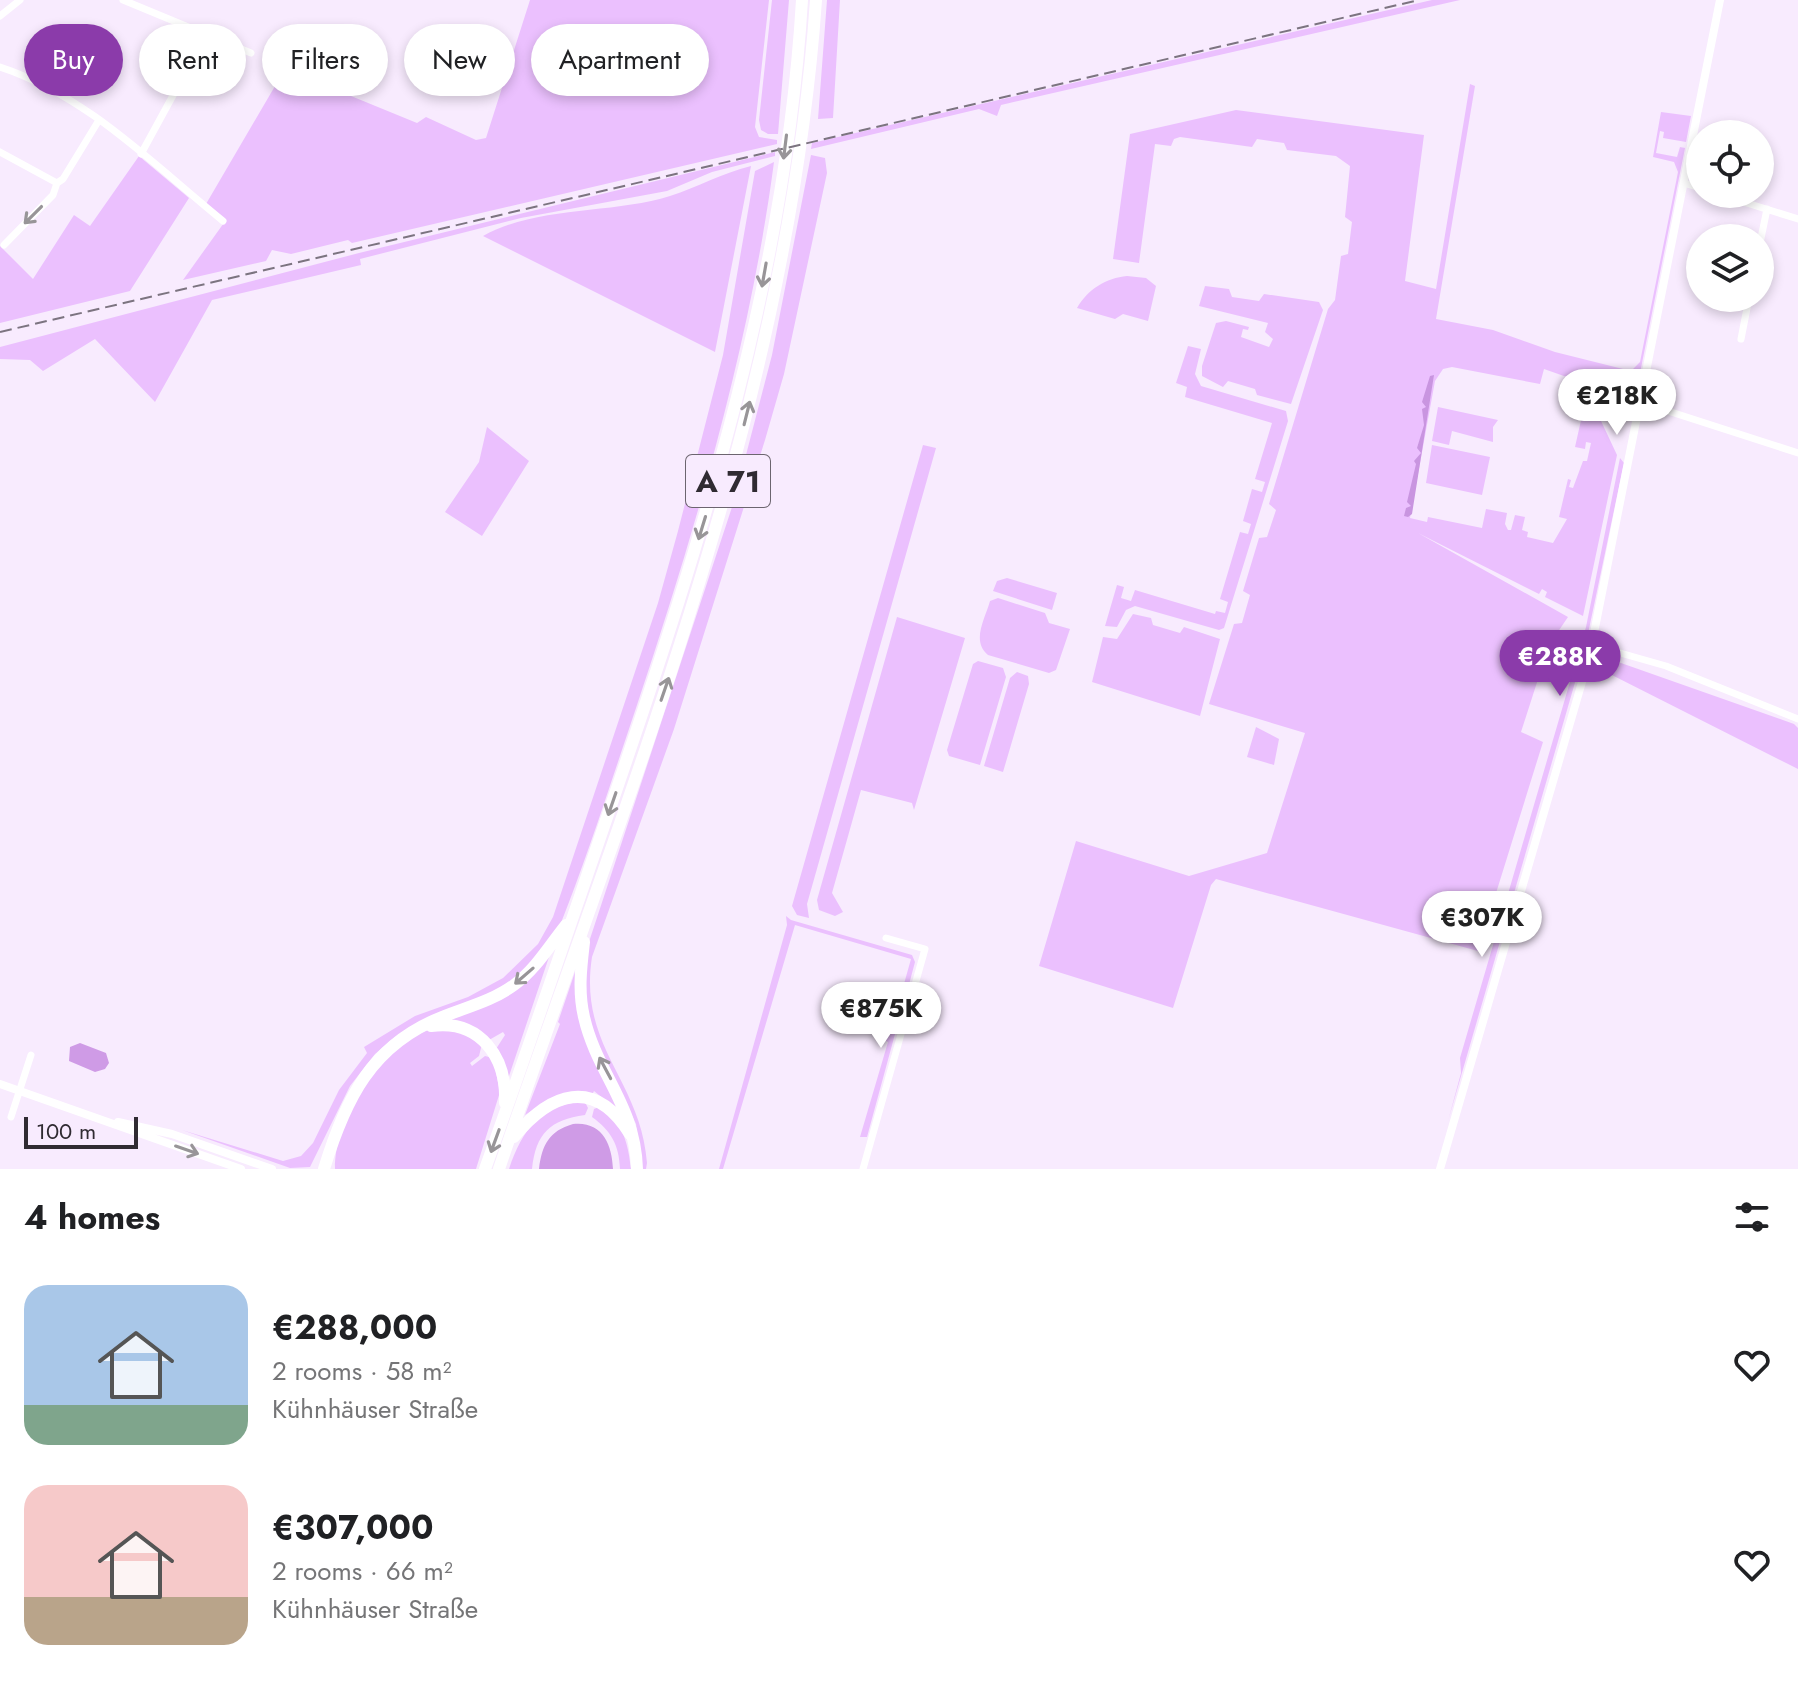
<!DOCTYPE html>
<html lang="en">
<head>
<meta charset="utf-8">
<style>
  body { margin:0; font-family:Jost,sans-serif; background:#f6f6f6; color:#202124; height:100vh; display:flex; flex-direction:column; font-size:30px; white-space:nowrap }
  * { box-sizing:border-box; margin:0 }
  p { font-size:26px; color:#757577 }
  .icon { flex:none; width:44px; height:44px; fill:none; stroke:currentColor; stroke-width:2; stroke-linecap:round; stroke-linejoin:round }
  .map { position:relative; height:1169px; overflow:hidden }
  .drawer { display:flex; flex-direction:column; background:#fff; flex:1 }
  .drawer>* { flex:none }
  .hud { position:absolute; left:24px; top:24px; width:800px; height:72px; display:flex; gap:16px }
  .controls { position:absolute; left:1686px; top:120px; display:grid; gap:16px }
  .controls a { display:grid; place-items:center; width:88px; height:88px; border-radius:50%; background:#fff; box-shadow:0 4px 12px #0003; font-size:40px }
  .scale { position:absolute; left:24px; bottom:20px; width:114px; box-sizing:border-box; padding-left:8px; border:4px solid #302b32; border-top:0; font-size:22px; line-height:28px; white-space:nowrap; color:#302b32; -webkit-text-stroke:6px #f8ebfe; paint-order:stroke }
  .price { position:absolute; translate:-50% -68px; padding:0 18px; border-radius:28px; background:#fff; color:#222; font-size:26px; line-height:52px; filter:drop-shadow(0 2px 4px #0008) }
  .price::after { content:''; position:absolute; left:50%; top:48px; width:24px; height:18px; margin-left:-12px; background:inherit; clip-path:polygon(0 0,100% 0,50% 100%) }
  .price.on { background:#8b3baa; color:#fff }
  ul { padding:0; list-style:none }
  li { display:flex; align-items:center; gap:24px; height:200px; padding:0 24px }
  li span { display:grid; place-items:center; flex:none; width:224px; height:160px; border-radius:24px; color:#555 }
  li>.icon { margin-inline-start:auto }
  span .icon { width:96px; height:96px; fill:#fffc; stroke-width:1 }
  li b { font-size:34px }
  h2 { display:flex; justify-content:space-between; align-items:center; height:96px; padding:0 24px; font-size:34px }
  .tag { padding:0 28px; border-radius:36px; background:#fff; box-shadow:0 4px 12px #0003; font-size:28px; line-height:72px }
  .tag.on { background:#8b3baa; color:#fff }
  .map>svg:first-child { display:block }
  .green { fill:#ebc0fe }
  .forest { fill:#c995e0 }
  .water { fill:#cf9be6 }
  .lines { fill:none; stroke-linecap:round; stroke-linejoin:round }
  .minor { stroke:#fff; stroke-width:7 }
  .tertiary { stroke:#fff; stroke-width:8 }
  .motorway { stroke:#fff; stroke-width:12 }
  .rail { stroke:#7c7480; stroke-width:2; stroke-dasharray:12 6; stroke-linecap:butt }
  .oneway { stroke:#989598 }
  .labels { text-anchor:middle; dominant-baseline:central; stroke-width:8; stroke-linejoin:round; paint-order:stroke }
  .shield { fill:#f8ebfe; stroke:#6c656f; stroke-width:2 }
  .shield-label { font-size:30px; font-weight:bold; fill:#302b32 }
</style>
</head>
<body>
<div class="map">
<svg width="1798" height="1169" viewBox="0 0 1798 1169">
  <rect width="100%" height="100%" fill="#f8ebfe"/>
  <path class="green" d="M530 0H769L755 127 759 137 777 140V144L352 243 348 240 291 254 272 250 266 261 183 280 226 220 206 204 285 69 417 123 426 117 476 140 486 138Z
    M772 0H789L778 134H768L761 130 759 120Z
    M827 0H840L833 118 818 119Z
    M1432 0H1460L1001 105 997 116 979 109 811 149 812 143Z
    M1470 84 1475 86 1436 319 1493 330 1555 352 1631 371 1640 362 1678 172 1674 162 1653 157 1661 112 1691 116 1686 142 1663 138 1664 132 1660 131 1656 153 1677 157 1680 147 1685 148 1637 388H1629V376L1607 372 1604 379 1586 372 1581 382 1544 369 1540 384 1452 367 1443 369 1435 381 1410 518 1427 522 1428 517 1482 528 1486 509 1507 513 1505 524 1508 530H1511L1515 515 1525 517 1522 530 1528 532 1527 537 1553 543 1567 519 1559 517 1568 479 1571 480 1569 487 1573 488 1583 461H1587L1591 443 1586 442 1585 449 1575 447 1588 389 1597 391 1594 406 1617 455 1583 616 1545 597 1547 592 1542 589 1539 594 1418 533 1568 617 1549 645 1521 732 1543 742 1478 951 1216 879 1211 885 1173 1008 1039 966 1076 841 1189 876 1267 853 1305 733 1209 704 1234 624 1242 623 1250 595 1243 591 1259 538 1267 537 1276 510 1269 504 1328 309 1335 300 1341 256 1348 254 1352 222 1345 217 1350 166 1336 156 1287 150 1284 143 1257 139 1252 147 1180 137 1174 139 1171 146 1155 144 1139 263 1113 259 1130 134 1236 110 1424 135 1405 281 1436 289Z
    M775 152V156L712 172 667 191 521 218 360 259 361 265 212 300 155 402 95 339 43 371 30 360 0 359V347L359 253Z
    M811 155 825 158 827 173 784 374 765 440 674 729 592 957C578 1047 641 1080 647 1163L646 1169H642L636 1124 597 1043 584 1001 587 948 734 501 772 355Z
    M139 156 189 198 130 291 0 323V246L33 279 74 215 90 226Z
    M774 162C750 344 696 528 637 705 612 779 588 855 559 928L537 960 502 990 395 1037 375 1054 350 1086 310 1167 290 1168 182 1130 283 1161 301 1156 313 1143 339 1090 367 1053 364 1047 415 1016 468 997 503 978 538 944 553 917 658 603 678 531 723 355 755 171Z
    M751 166 715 352 483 236C536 206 613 214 670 196 698 187 722 173 751 166Z
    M1127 276 1146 278 1156 286 1148 321 1123 314 1115 319 1077 308C1088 289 1106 278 1127 276Z
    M1205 286 1229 289 1232 297 1259 301 1264 294 1319 302 1323 310 1291 404 1257 395 1255 389 1228 381 1223 387 1202 376V366L1216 323 1226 321 1249 327 1248 330 1243 329 1241 337 1269 347 1273 339 1265 332 1268 323 1199 306Z
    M1188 346 1201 349 1195 374 1201 386 1286 411 1288 421 1224 628 1219 630 1135 606 1126 610 1117 627 1105 626 1117 585 1124 587 1121 598 1131 601 1135 590 1215 614 1216 611 1225 613 1228 602 1220 599 1240 532 1248 534 1251 524 1243 521 1252 489 1262 492 1265 482 1255 479 1272 423 1185 397 1187 387 1176 383Z
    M1438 407 1498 420 1493 427V442L1452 431 1449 445 1432 441Z
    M487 427 529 461 482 536 445 512 479 462Z
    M923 445 936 448 807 904 809 918 797 915 792 906Z
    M1432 445 1490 457 1482 495 1426 483Z
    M1620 458 1624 463 1585 648 1448 1121 1461 1073 1460 1058 1586 627Z
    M1007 578 1057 593 1052 610 993 591 997 581Z
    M998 598 1045 613 1049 623 1070 629 1056 670 1049 673 988 655C971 641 985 619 990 601Z
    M1133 614 1151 618 1153 625 1180 633 1184 627 1220 639 1200 716 1092 682 1103 637 1117 639Z
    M897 617 965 638 914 810 912 803 861 790 832 893 843 912 835 916 819 910 817 900Z
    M978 661 1003 668 1006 677 980 765 949 756 947 750 973 664Z
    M1621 663 1794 724 1798 728V769L1598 668Z
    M1017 672 1028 676 1029 684 1003 772 984 766 1010 678Z
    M1256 727 1279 739 1274 765 1247 757Z
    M786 916 791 920 912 955 915 962 907 992 902 991 911 959 795 925 723 1169H719L787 925Z
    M550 954 508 1079 496 1049 505 1035 503 1032 489 1040 445 1020 482 1007Z
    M575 972 576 991 626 1117 594 1091 592 1095 551 1098 525 1115 560 1024 558 1022Z
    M900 999 904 1001 867 1137H860L888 1042 882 1039 885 1030 891 1031Z
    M428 1030 460 1031 482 1044 479 1056 470 1063 472 1066 485 1056 493 1058 500 1092 476 1169H335C335 1116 377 1048 428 1030Z
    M585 1102 588 1108 585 1115C550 1120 536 1133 532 1169H509C522 1130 541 1103 585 1102Z
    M599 1107C623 1121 628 1143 631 1169H620C619 1144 611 1131 592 1117L594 1109Z"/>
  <path class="forest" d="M1434 375 1412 514 1408 517 1404 516 1406 508 1411 506 1407 502 1416 464 1414 461 1421 453 1417 448 1424 425 1422 409 1426 407 1422 402 1430 376Z"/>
  <path class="water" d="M80 1043 106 1053 109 1063 105 1069 95 1072 69 1061 70 1047Z
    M573 1124C602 1121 612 1144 613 1169H539C542 1145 549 1131 573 1124Z"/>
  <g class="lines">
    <path class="minor" d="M123 0 251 53
      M0 16 20 0
      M0 67C86 95 154 165 223 221
      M0 152 57 183 63 179 99 120
      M141 154 206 35
      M1684 183 1700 188
      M1718 194 1798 219
      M1760 243 1767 209
      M4 245 53 195 57 183
      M1741 339 1749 298
      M1640 402 1798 453
      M1592 645 1666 666 1798 719
      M11 1117 31 1055
      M863 1169 925 949 886 938"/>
    <path class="tertiary" d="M0 1084 241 1169
      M118 1122 172 1134 272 1169
      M1440 1169 1589 658 1720 0"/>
    <path class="motorway" d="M584 942C581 968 578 991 584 1017 597 1074 635 1104 637 1169
      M431 1026C481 1019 507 1058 505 1103
      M514 1137C550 1093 594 1076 630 1134
      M324 1169C345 1100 371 1045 442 1017 467 1007 492 1001 514 985 536 969 549 946 566 925
      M485 1169C530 1044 572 919 615 794 703 537 786 273 802 0
      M499 1169C629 787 788 407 816 0"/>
    <path class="rail" d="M0 332 1419 0"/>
  </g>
  <defs><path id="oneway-shaft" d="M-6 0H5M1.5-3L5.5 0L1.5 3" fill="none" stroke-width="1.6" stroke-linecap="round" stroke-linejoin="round" transform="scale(2)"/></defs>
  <g class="oneway">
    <use href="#oneway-shaft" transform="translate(785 147) rotate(97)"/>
    <use href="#oneway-shaft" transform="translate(33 215) rotate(135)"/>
    <use href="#oneway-shaft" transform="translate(764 275) rotate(100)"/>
    <use href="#oneway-shaft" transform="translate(747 413) rotate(-76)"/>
    <use href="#oneway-shaft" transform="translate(702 528) rotate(107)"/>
    <use href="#oneway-shaft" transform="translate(665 689) rotate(-71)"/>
    <use href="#oneway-shaft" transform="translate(612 804) rotate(109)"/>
    <use href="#oneway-shaft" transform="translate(524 976) rotate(139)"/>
    <use href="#oneway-shaft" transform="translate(605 1068) rotate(-118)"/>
    <use href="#oneway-shaft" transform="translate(495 1141) rotate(110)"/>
    <use href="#oneway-shaft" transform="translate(187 1150) rotate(19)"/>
  </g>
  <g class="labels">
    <rect class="shield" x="686" y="455" width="84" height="52" rx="6"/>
    <g class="shield-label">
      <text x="728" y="481">A 71</text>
    </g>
  </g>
</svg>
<div class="controls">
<a><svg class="icon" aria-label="locate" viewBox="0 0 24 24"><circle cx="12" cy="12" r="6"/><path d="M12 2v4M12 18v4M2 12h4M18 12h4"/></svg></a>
<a><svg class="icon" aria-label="layers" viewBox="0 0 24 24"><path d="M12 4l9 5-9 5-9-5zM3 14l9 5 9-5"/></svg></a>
</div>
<div class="scale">100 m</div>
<b class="price" style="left:1617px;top:437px">€218K</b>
<b class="price on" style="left:1560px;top:698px">€288K</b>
<b class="price" style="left:1482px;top:959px">€307K</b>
<b class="price" style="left:881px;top:1050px">€875K</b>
<div class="hud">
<a class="tag on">Buy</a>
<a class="tag">Rent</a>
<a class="tag">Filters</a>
<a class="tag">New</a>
<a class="tag">Apartment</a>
</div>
</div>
<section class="drawer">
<h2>4 homes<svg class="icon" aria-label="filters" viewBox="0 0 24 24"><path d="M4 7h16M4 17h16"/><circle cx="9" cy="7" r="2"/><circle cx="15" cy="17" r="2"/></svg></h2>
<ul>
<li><span style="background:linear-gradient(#a9c7e8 75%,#7fa58c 0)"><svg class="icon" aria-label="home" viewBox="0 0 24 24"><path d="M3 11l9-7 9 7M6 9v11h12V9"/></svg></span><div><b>€288,000</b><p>2 rooms · 58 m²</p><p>Kühnhäuser Straße</p></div><svg class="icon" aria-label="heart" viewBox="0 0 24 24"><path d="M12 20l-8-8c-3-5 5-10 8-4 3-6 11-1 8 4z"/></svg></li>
<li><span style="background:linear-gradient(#f6c9c9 70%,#b9a48a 0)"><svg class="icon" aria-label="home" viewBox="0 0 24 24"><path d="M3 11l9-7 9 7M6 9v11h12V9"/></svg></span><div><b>€307,000</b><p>2 rooms · 66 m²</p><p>Kühnhäuser Straße</p></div><svg class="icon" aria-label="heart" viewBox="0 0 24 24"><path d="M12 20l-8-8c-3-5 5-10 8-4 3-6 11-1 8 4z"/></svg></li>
</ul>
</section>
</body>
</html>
